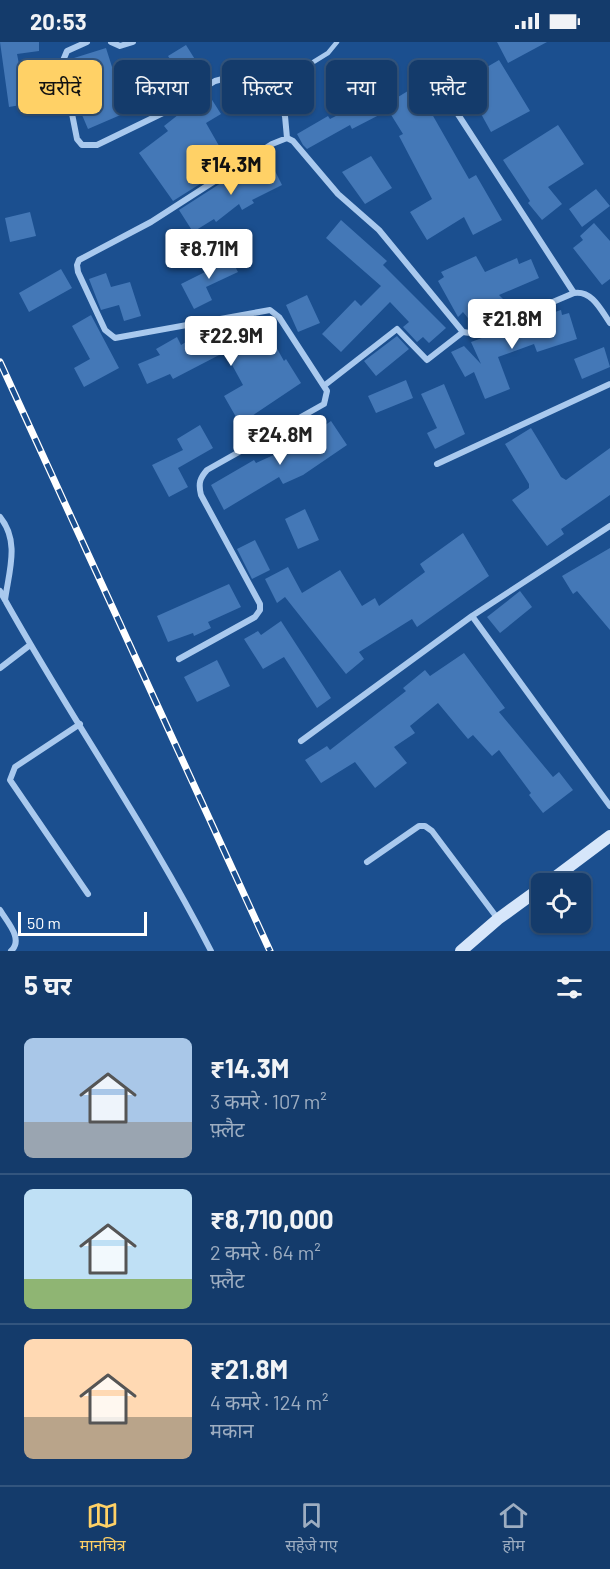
<!DOCTYPE html>
<html lang="hi">
<head>
<meta charset="utf-8">
<style>
  body { margin:0; font-family:Barlow,"Noto Sans Devanagari",sans-serif; background:#214673; color:#f1f3f6; height:100vh; display:flex; flex-direction:column; font-size:22px; white-space:nowrap }
  * { box-sizing:border-box; margin:0 }
  p { font-size:20px; color:#9dadc1 }
  .icon { flex:none; width:33px; height:33px; fill:none; stroke:currentColor; stroke-width:2; stroke-linecap:round; stroke-linejoin:round }
  .map { position:relative; height:909px; overflow:hidden }
  .sheet { display:flex; flex-direction:column; background:#143b6b; flex:1 }
  .sheet>* { flex:none }
  .banner { position:absolute; left:18px; top:18px; width:574px; height:54px; display:flex; gap:12px }
  .buttons { position:absolute; left:531px; top:831px; display:grid; gap:12px }
  .buttons a { display:grid; place-items:center; width:60px; height:60px; border-radius:9px; background:#143b6b; box-shadow:0 2px 4px #0004,0 0 0 2px #33557e; font-size:30px }
  .scale { position:absolute; left:18px; bottom:15px; width:129px; box-sizing:border-box; padding-left:6px; border:3px solid #fff; border-top:0; font-size:16px; line-height:21px; white-space:nowrap; color:#fff; -webkit-text-stroke:4px #1b4f8f; paint-order:stroke }
  .price { position:absolute; translate:-50% -51px; padding:0 14px; border-radius:6px; background:#fff; color:#222; font-size:20px; line-height:39px; filter:drop-shadow(0 2px 3px #0008) }
  .price::after { content:''; position:absolute; left:50%; top:36px; width:18px; height:14px; margin-left:-9px; background:inherit; clip-path:polygon(0 0,100% 0,50% 100%) }
  .price.current { background:#ffd166; color:#111 }
  ul { padding:0; list-style:none }
  li { display:flex; align-items:center; gap:18px; height:150px; padding:0 24px }
  li+li { border-top:2px solid #33557e }
  li span { display:grid; place-items:center; flex:none; width:168px; height:120px; border-radius:9px; color:#555 }
  li>.icon { margin-inline-start:auto }
  span .icon { width:72px; height:72px; fill:#fffc; stroke-width:1 }
  li b { font-size:26px }
  h2 { display:flex; justify-content:space-between; align-items:center; height:72px; padding:0 24px; font-size:26px }
  .tag { padding:0 21px; border-radius:9px; background:#143b6b; box-shadow:0 2px 4px #0004,0 0 0 2px #33557e; font-size:21px; line-height:54px }
  .tag.current { background:#ffd166; color:#111 }
  .status { display:flex; justify-content:space-between; align-items:center; height:42px; padding:0 30px; background:#143b6b; direction:ltr }
  .status svg { height:16px; fill:currentColor }
  .tab-bar { display:flex; justify-content:space-around; align-items:center; height:84px; border-top:2px solid #33557e; background:#143b6b; font-size:16px; color:#9dadc1 }
  .tab-bar a { display:grid; justify-items:center; gap:3px }
  .tab-bar .current { color:#ffd166 }
  .map>svg:first-child { display:block }
  .building { fill:#4478b7 }
  .lines { fill:none; stroke-linecap:round; stroke-linejoin:round }
  .service { stroke:#a9c9ee; stroke-width:4.5 }
  .minor { stroke:#a9c9ee; stroke-width:6 }
  .secondary { stroke:#d6e6fa; stroke-width:12 }
  .rail-casing { stroke:#fff; stroke-width:7 }
  .rail { stroke:#1b4f8f; stroke-width:4.5; stroke-dasharray:14; stroke-linecap:butt }
</style>
</head>
<body>
<div class="status"><b>20:53</b><svg viewBox="0 0 49 12"><path d="M0 12V9h3v3zM5 12V6h3v6zM10 12V3h3v9zM15 12V0h3v12zM26 1h20v11H26zM47 4h2v5h-2z"/></svg></div>
<div class="map">
<svg width="610" height="909" viewBox="0 0 610 909">
  <rect width="100%" height="100%" fill="#1b4f8f"/>
  <path class="building" d="M0 0H39V9L17 12 19 22 40 18 44 59 9 65Z
    M497 0H547L508 21Z
    M186 3 201 27 195 31 201 41 190 48 168 14Z
    M106 6 119 47 128 42 139 65 88 87 77 61 87 57 74 16Z
    M499 18 530 69 491 90 463 39Z
    M416 44 469 137 476 133 502 178 473 193 464 175 427 198 410 170 432 157 399 94 403 92 385 63Z
    M207 50 221 72 206 81 230 123 173 159 139 111 168 89 164 84Z
    M373 55 381 72 352 87 350 83 307 107 303 103 297 92 328 74 330 77Z
    M558 83 584 122 548 145 562 162 542 178 528 161 530 159 503 118Z
    M371 114 392 146 365 162 342 130Z
    M270 119 282 143 252 158 254 161 242 168 239 162 216 180 214 177 193 190 179 168 235 132 237 135Z
    M596 147 610 164 582 185 569 167Z
    M30 170 36 194 10 200 5 176Z
    M341 178 387 219 383 223 446 286 429 301 423 295 417 300 403 285 409 280 390 260 341 310 322 292 355 258 361 264 381 244 326 196Z
    M594 181 610 199V237L602 243 573 206 583 198 580 194Z
    M228 211 238 230 206 245 212 258 194 267 181 242 207 229 203 222Z
    M476 214 485 230 517 216 519 222 531 217 539 236 499 253 503 257 472 281 463 270 458 275 438 239 444 235 441 230Z
    M61 227 72 246 29 270 19 251Z
    M106 231 111 245 130 240 141 274 124 279 119 263 101 268 89 237Z
    M307 253 320 281 298 290 286 263Z
    M561 268 562 273 569 271 577 297 537 310 534 302 498 315 510 347 485 357 474 330 465 335 451 310 464 304 481 322 471 300 509 286 511 291 537 283 534 277Z
    M91 273 119 326 84 345 74 326 90 317 72 284Z
    M262 280 284 319 286 317 301 341 240 382 224 354 243 343 225 310 173 337 170 332 147 342 138 322 160 313 156 307 177 295 181 303 206 288 214 301 240 288 241 291Z
    M397 294 409 307 376 334 364 319Z
    M604 305 610 325 582 337 574 317Z
    M406 338 413 356 376 371 368 354Z
    M444 342 465 392 435 407 427 391 437 386 421 352Z
    M331 379 347 403 303 433 283 442 279 435 224 468 211 443 254 418 256 421 300 401Z
    M200 383 213 406 178 426 188 445 169 455 152 423 183 408 177 397Z
    M531 386 561 435 566 438 610 406V453L561 487 564 492 547 504 512 458 529 446V442L505 402Z
    M305 467 319 498 298 507 285 477Z
    M463 491 489 534 417 585 412 577 359 610 364 617 346 632 285 555 277 561 265 537 288 525 302 551 340 528 362 564 375 556 379 564 425 530 420 522Z
    M255 498 270 528 252 537 237 507Z
    M610 506V588L577 549 573 552 562 534Z
    M229 542 241 565 208 580 211 586 194 594 193 591 168 600 157 574Z
    M520 549 532 565 500 591 487 575Z
    M281 579 331 656 317 666 284 615 263 627 244 597 258 589 261 593Z
    M464 611 505 666 499 670 553 735 559 730 573 748 543 771 529 753 531 751 499 708 492 714 473 693 468 697 438 661 410 684 415 691 394 705 407 721 375 746 355 720 321 741 305 718 327 704 330 708 406 649 403 646 425 628 430 634Z
    M217 618 230 644 197 660 184 635Z"/>
  <g class="lines">
    <path class="service" d="M268 48 328 11 337 0"/>
    <path class="minor" d="M87 0 67 9 62 21 77 97 82 103H97L163 71 215 39 238 33 250 36 276 56 285 74 287 96
      M111 0 120 4 133 0
      M437 40 574 251C592 248 601 268 610 281
      M325 343 397 287 427 318 463 290
      M437 422 610 342
      M0 475C20 499 9 529 5 558
      M610 484 472 574 610 764
      M0 549C67 671 148 785 211 909
      M179 617 255 575 260 568V562L201 453C198 441 200 436 207 428L324 362 327 349 279 275 270 268 115 296 105 288 78 230 77 223 79 218 151 180 272 102 287 96 293 99 338 152 379 188 463 290 477 292 574 251
      M0 626 30 603
      M80 682 15 725 10 738 88 852
      M301 699 472 574
      M367 820 419 784H425L432 789 498 877
      M0 868C7 880 24 897 11 909"/>
    <path class="secondary" d="M546 842 610 794
      M461 909 498 877 542 845"/>
    <defs>
      <path id="rail" d="M0 320 270 909"/>
    </defs>
    <use href="#rail" class="rail-casing"/>
    <use href="#rail" class="rail"/>
  </g>
</svg>
<div class="buttons">
<a><svg class="icon" aria-label="locate" viewBox="0 0 24 24"><circle cx="12" cy="12" r="6"/><path d="M12 2v4M12 18v4M2 12h4M18 12h4"/></svg></a>
</div>
<div class="scale">50 m</div>
<b class="price current" style="left:231px;top:154px">₹14.3M</b>
<b class="price" style="left:209px;top:238px">₹8.71M</b>
<b class="price" style="left:512px;top:308px">₹21.8M</b>
<b class="price" style="left:231px;top:325px">₹22.9M</b>
<b class="price" style="left:280px;top:424px">₹24.8M</b>
<div class="banner">
<a class="tag current">खरीदें</a>
<a class="tag">किराया</a>
<a class="tag">फ़िल्टर</a>
<a class="tag">नया</a>
<a class="tag">फ़्लैट</a>
</div>
</div>
<section class="sheet">
<h2>5 घर<svg class="icon" aria-label="filters" viewBox="0 0 24 24"><path d="M4 7h16M4 17h16"/><circle cx="9" cy="7" r="2"/><circle cx="15" cy="17" r="2"/></svg></h2>
<ul>
<li><span style="background:linear-gradient(#a9c7e8 70%,#9aa5b1 0)"><svg class="icon" aria-label="home" viewBox="0 0 24 24"><path d="M3 11l9-7 9 7M6 9v11h12V9"/></svg></span><div><b>₹14.3M</b><p>3 कमरे · 107 m²</p><p>फ़्लैट</p></div></li>
<li><span style="background:linear-gradient(#bfe0f5 75%,#8fb573 0)"><svg class="icon" aria-label="home" viewBox="0 0 24 24"><path d="M3 11l9-7 9 7M6 9v11h12V9"/></svg></span><div><b>₹8,710,000</b><p>2 कमरे · 64 m²</p><p>फ़्लैट</p></div></li>
<li><span style="background:linear-gradient(#ffd9b3 65%,#b9a48a 0)"><svg class="icon" aria-label="home" viewBox="0 0 24 24"><path d="M3 11l9-7 9 7M6 9v11h12V9"/></svg></span><div><b>₹21.8M</b><p>4 कमरे · 124 m²</p><p>मकान</p></div></li>
</ul>
</section>
<nav class="tab-bar">
<a class="current"><svg class="icon" aria-label="map" viewBox="0 0 24 24"><path d="M3 6l6-2 6 2 6-2v14l-6 2-6-2-6 2zM9 4v14M15 6v14"/></svg>मानचित्र</a>
<a><svg class="icon" aria-label="saved" viewBox="0 0 24 24"><path d="M7 4h10v16l-5-4-5 4z"/></svg>सहेजे गए</a>
<a><svg class="icon" aria-label="home" viewBox="0 0 24 24"><path d="M3 11l9-7 9 7M6 9v11h12V9"/></svg>होम</a>
</nav>
</body>
</html>
